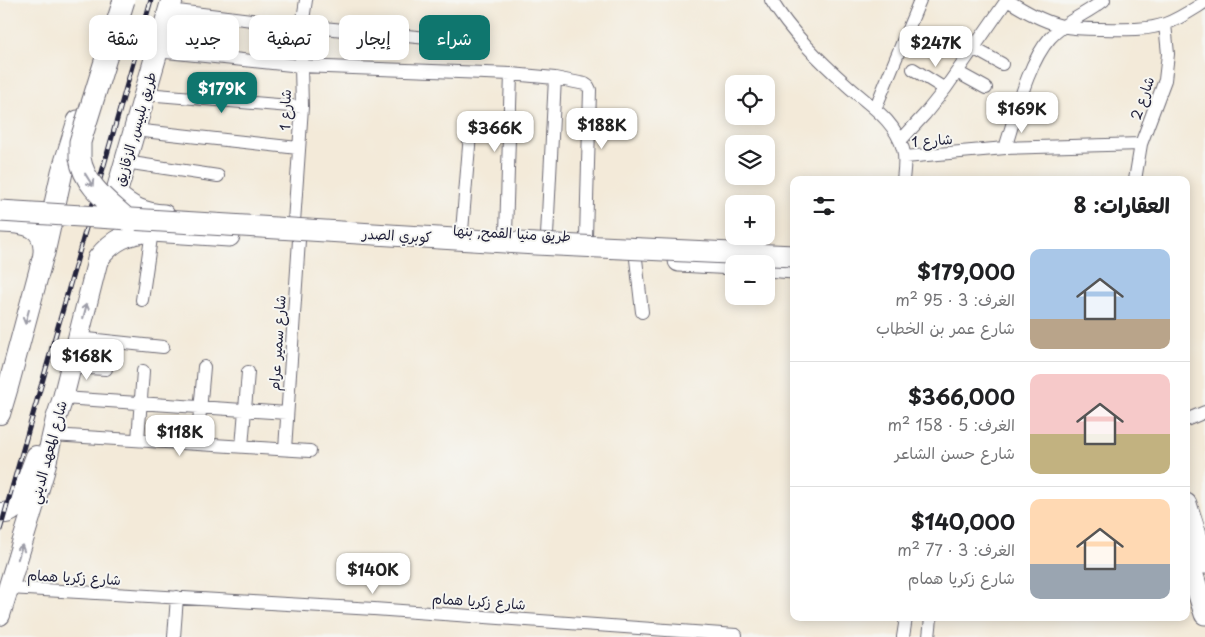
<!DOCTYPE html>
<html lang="ar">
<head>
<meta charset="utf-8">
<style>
  body { margin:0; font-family:"Playpen Sans","Playpen Sans Arabic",sans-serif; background:#f2f2f2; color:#202124; direction:rtl; height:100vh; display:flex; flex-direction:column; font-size:19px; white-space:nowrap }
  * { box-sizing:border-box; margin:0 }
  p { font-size:16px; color:#757577 }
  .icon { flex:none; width:28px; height:28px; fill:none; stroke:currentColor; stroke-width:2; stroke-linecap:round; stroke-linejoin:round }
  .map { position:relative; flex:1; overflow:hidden; direction:ltr }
  .panel { position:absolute; left:790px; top:176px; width:400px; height:445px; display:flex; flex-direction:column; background:#fff; border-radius:10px; box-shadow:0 2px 12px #0003; direction:rtl }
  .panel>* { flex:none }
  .guide { position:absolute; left:15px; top:15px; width:475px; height:45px; direction:rtl; display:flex; gap:10px }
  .buttons { position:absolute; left:725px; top:75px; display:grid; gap:10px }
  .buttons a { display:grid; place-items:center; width:50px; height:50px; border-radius:10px; background:#fff; box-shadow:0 2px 12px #0003; font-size:25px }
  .price { position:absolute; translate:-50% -42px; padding:0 11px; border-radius:10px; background:#fff; color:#222; font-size:16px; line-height:32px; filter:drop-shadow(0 1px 2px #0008) }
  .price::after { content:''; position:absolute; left:50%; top:30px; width:15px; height:11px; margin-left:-8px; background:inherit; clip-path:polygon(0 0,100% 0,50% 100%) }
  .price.selected { background:#0f766e; color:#fff }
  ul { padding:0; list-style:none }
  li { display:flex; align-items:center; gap:15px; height:125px; padding:0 20px }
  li+li { border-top:1px solid #e0e0e0 }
  li span { display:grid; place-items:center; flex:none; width:140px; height:100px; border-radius:10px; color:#555 }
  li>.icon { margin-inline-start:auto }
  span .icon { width:60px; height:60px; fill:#fffc; stroke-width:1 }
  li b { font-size:21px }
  h2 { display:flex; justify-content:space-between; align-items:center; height:60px; padding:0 20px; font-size:21px }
  .pill { padding:0 18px; border-radius:10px; background:#fff; box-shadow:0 2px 12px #0003; font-size:18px; line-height:45px }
  .pill.selected { background:#0f766e; color:#fff }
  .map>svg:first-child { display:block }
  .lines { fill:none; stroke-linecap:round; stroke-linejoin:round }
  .minor-casing { stroke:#6b6872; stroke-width:14 }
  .primary-casing { stroke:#6b6872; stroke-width:22 }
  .trunk-casing { stroke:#6b6872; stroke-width:23 }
  .minor { stroke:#fff; stroke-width:12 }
  .primary { stroke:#fff; stroke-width:20 }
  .trunk { stroke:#fff; stroke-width:21 }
  .rail-casing { stroke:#22223b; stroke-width:5 }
  .rail { stroke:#f6f6f2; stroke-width:3; stroke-dasharray:9; stroke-linecap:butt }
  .trunk-bridge-casing { stroke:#6b6872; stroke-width:23; stroke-linecap:butt }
  .trunk-bridge { stroke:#fff; stroke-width:21 }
  .oneway { stroke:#9c9ca7 }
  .labels { text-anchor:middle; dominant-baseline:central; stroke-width:4; stroke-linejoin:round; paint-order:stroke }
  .street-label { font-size:14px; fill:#22223b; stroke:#f6f6f2 }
</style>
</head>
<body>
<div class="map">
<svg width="1205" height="637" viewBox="0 0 1205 637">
  <rect width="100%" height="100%" fill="#f6f6f2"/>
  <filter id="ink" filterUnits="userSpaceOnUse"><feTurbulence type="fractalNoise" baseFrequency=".02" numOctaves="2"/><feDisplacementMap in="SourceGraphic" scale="10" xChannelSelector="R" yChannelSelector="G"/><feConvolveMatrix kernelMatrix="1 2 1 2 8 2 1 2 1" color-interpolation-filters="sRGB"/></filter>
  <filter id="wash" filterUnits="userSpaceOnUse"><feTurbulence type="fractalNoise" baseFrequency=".0096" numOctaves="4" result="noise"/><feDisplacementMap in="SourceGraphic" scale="20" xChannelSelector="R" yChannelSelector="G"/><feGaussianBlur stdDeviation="1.12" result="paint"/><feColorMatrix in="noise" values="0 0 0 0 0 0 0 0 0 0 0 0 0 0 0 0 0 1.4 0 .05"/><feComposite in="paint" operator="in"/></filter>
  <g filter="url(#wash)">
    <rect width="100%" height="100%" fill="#f3ead9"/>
  </g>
  <g filter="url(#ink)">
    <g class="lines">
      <defs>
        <path id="minor" d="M771 0C791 33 820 61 848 86 870 106 894 119 903 149 906 159 904 170 903 180
          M1007 0C1025 11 1042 21 1062 26 1074 29 1088 29 1100 29 1121 29 1145 31 1165 24 1179 19 1192 10 1205 2
          M169 10 302 26 438 39
          M973 48 1002 64
          M157 51 301 66 511 74 555 78 585 84 588 86 590 90 586 237
          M913 69 945 89
          M957 72 986 88
          M145 94 302 107
          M875 109 920 0
          M134 130 298 148
          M900 141 925 114 945 89 1007 0
          M1005 148C1016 115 1027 64 1050 38 1065 21 1087 14 1104 0
          M905 157 1005 148 1141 144
          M125 162 218 176
          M1135 180 1141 144 1165 80 1168 54 1165 24
          M294 222 302 107 301 66 302 26 306 0
          M462 231 470 134
          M506 233 511 74
          M547 235 555 78
          M636 259 642 312
          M142 300 152 231
          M78 338 163 347
          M70 367 106 369
          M63 398 287 413
          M1186 420 1205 412
          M52 435 310 451
          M138 440 143 371
          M197 444 204 367
          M242 447 248 372
          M285 449 299 240
          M9 588 374 609 736 635
          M174 637 177 597
          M903 637 906 618
          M929 637 931 618"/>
        <path id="primary" d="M0 396 8 387 44 253
          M0 414 8 387
          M0 513C9 514 15 509 19 502L36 456
          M0 615 44 472 56 419 63 398 98 259"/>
        <path id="trunk" d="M116 194C131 208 144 214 164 215
          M112 208 172 0
          M0 222C23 223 46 223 44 253
          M44 253 62 172 78 121
          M98 259C113 239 128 233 152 231L229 236
          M679 261 734 264
          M766 266 794 268
          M1186 504 1205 563
          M1186 553 1205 614"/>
      </defs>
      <use href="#minor" class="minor-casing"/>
      <use href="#primary" class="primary-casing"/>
      <use href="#trunk" class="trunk-casing"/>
      <use href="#minor" class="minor"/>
      <use href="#primary" class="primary"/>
      <use href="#trunk" class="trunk"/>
      <defs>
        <path id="rail" d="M0 530 151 0"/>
      </defs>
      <use href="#rail" class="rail-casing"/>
      <use href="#rail" class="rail"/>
      <defs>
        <path id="trunk-bridge" d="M124 0 80 142C80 148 80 153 80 158 84 186 111 204 130 222
          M0 211 536 244 794 256"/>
      </defs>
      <use href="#trunk-bridge" class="trunk-bridge-casing"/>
      <use href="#trunk-bridge" class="trunk-bridge"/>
    </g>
    <defs><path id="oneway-shaft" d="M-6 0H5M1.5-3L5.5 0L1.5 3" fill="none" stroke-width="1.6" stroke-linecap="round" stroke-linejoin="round" transform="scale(1.25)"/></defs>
    <g class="oneway">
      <use href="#oneway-shaft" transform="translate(89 180) rotate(58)"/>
      <use href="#oneway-shaft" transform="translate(85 311) rotate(-76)"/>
      <use href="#oneway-shaft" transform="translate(27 317) rotate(105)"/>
      <use href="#oneway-shaft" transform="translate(20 552) rotate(-73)"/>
    </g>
  </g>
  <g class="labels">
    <g class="street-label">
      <text transform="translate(1142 98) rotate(-71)">شارع 2</text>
      <text transform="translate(285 110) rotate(-89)">شارع 1</text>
      <text transform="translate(135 129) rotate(-74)">طريق بلبيس, الزقازيق</text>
      <text transform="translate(932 140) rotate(-5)">شارع 1</text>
      <text transform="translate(512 233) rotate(3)">طريق منيا القمح, بنها</text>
      <text transform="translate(397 235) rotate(3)">كوبري الصدر</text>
      <text transform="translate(277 343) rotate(-86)">شارع سمير عرام</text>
      <text transform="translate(48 452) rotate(-75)">شارع المعهد الديني</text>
      <text transform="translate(74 577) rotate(3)">شارع زكريا همام</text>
      <text transform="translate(479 601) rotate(4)">شارع زكريا همام</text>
    </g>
  </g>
</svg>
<div class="buttons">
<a><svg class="icon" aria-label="locate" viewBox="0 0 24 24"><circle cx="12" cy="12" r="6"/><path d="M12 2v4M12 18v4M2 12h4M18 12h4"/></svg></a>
<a><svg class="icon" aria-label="layers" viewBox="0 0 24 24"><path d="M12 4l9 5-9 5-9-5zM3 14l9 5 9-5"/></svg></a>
<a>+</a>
<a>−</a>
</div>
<b class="price" style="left:936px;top:68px">$247K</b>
<b class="price selected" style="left:222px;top:114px">$179K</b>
<b class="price" style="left:1022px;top:134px">$169K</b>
<b class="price" style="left:602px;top:150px">$188K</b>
<b class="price" style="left:495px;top:153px">$366K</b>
<b class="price" style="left:87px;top:381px">$168K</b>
<b class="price" style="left:180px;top:457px">$118K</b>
<b class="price" style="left:373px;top:595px">$140K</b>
<div class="guide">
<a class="pill selected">شراء</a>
<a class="pill">إيجار</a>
<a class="pill">تصفية</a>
<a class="pill">جديد</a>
<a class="pill">شقة</a>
</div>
<section class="panel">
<h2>العقارات: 8<svg class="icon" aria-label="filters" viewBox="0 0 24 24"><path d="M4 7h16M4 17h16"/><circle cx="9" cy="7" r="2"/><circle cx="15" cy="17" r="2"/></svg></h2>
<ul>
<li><span style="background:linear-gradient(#a9c7e8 70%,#b9a48a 0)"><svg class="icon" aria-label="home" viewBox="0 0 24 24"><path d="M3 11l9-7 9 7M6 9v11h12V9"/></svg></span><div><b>$179,000</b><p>الغرف: 3 · 95 m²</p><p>شارع عمر بن الخطاب</p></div></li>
<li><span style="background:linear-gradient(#f6c9c9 60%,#c2b280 0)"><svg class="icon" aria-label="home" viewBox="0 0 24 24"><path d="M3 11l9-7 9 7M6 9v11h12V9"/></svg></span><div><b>$366,000</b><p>الغرف: 5 · 158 m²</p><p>شارع حسن الشاعر</p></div></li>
<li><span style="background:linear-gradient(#ffd9b3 65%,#9aa5b1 0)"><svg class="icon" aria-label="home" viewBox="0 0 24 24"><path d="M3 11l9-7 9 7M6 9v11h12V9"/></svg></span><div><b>$140,000</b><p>الغرف: 3 · 77 m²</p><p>شارع زكريا همام</p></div></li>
</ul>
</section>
</div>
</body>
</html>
